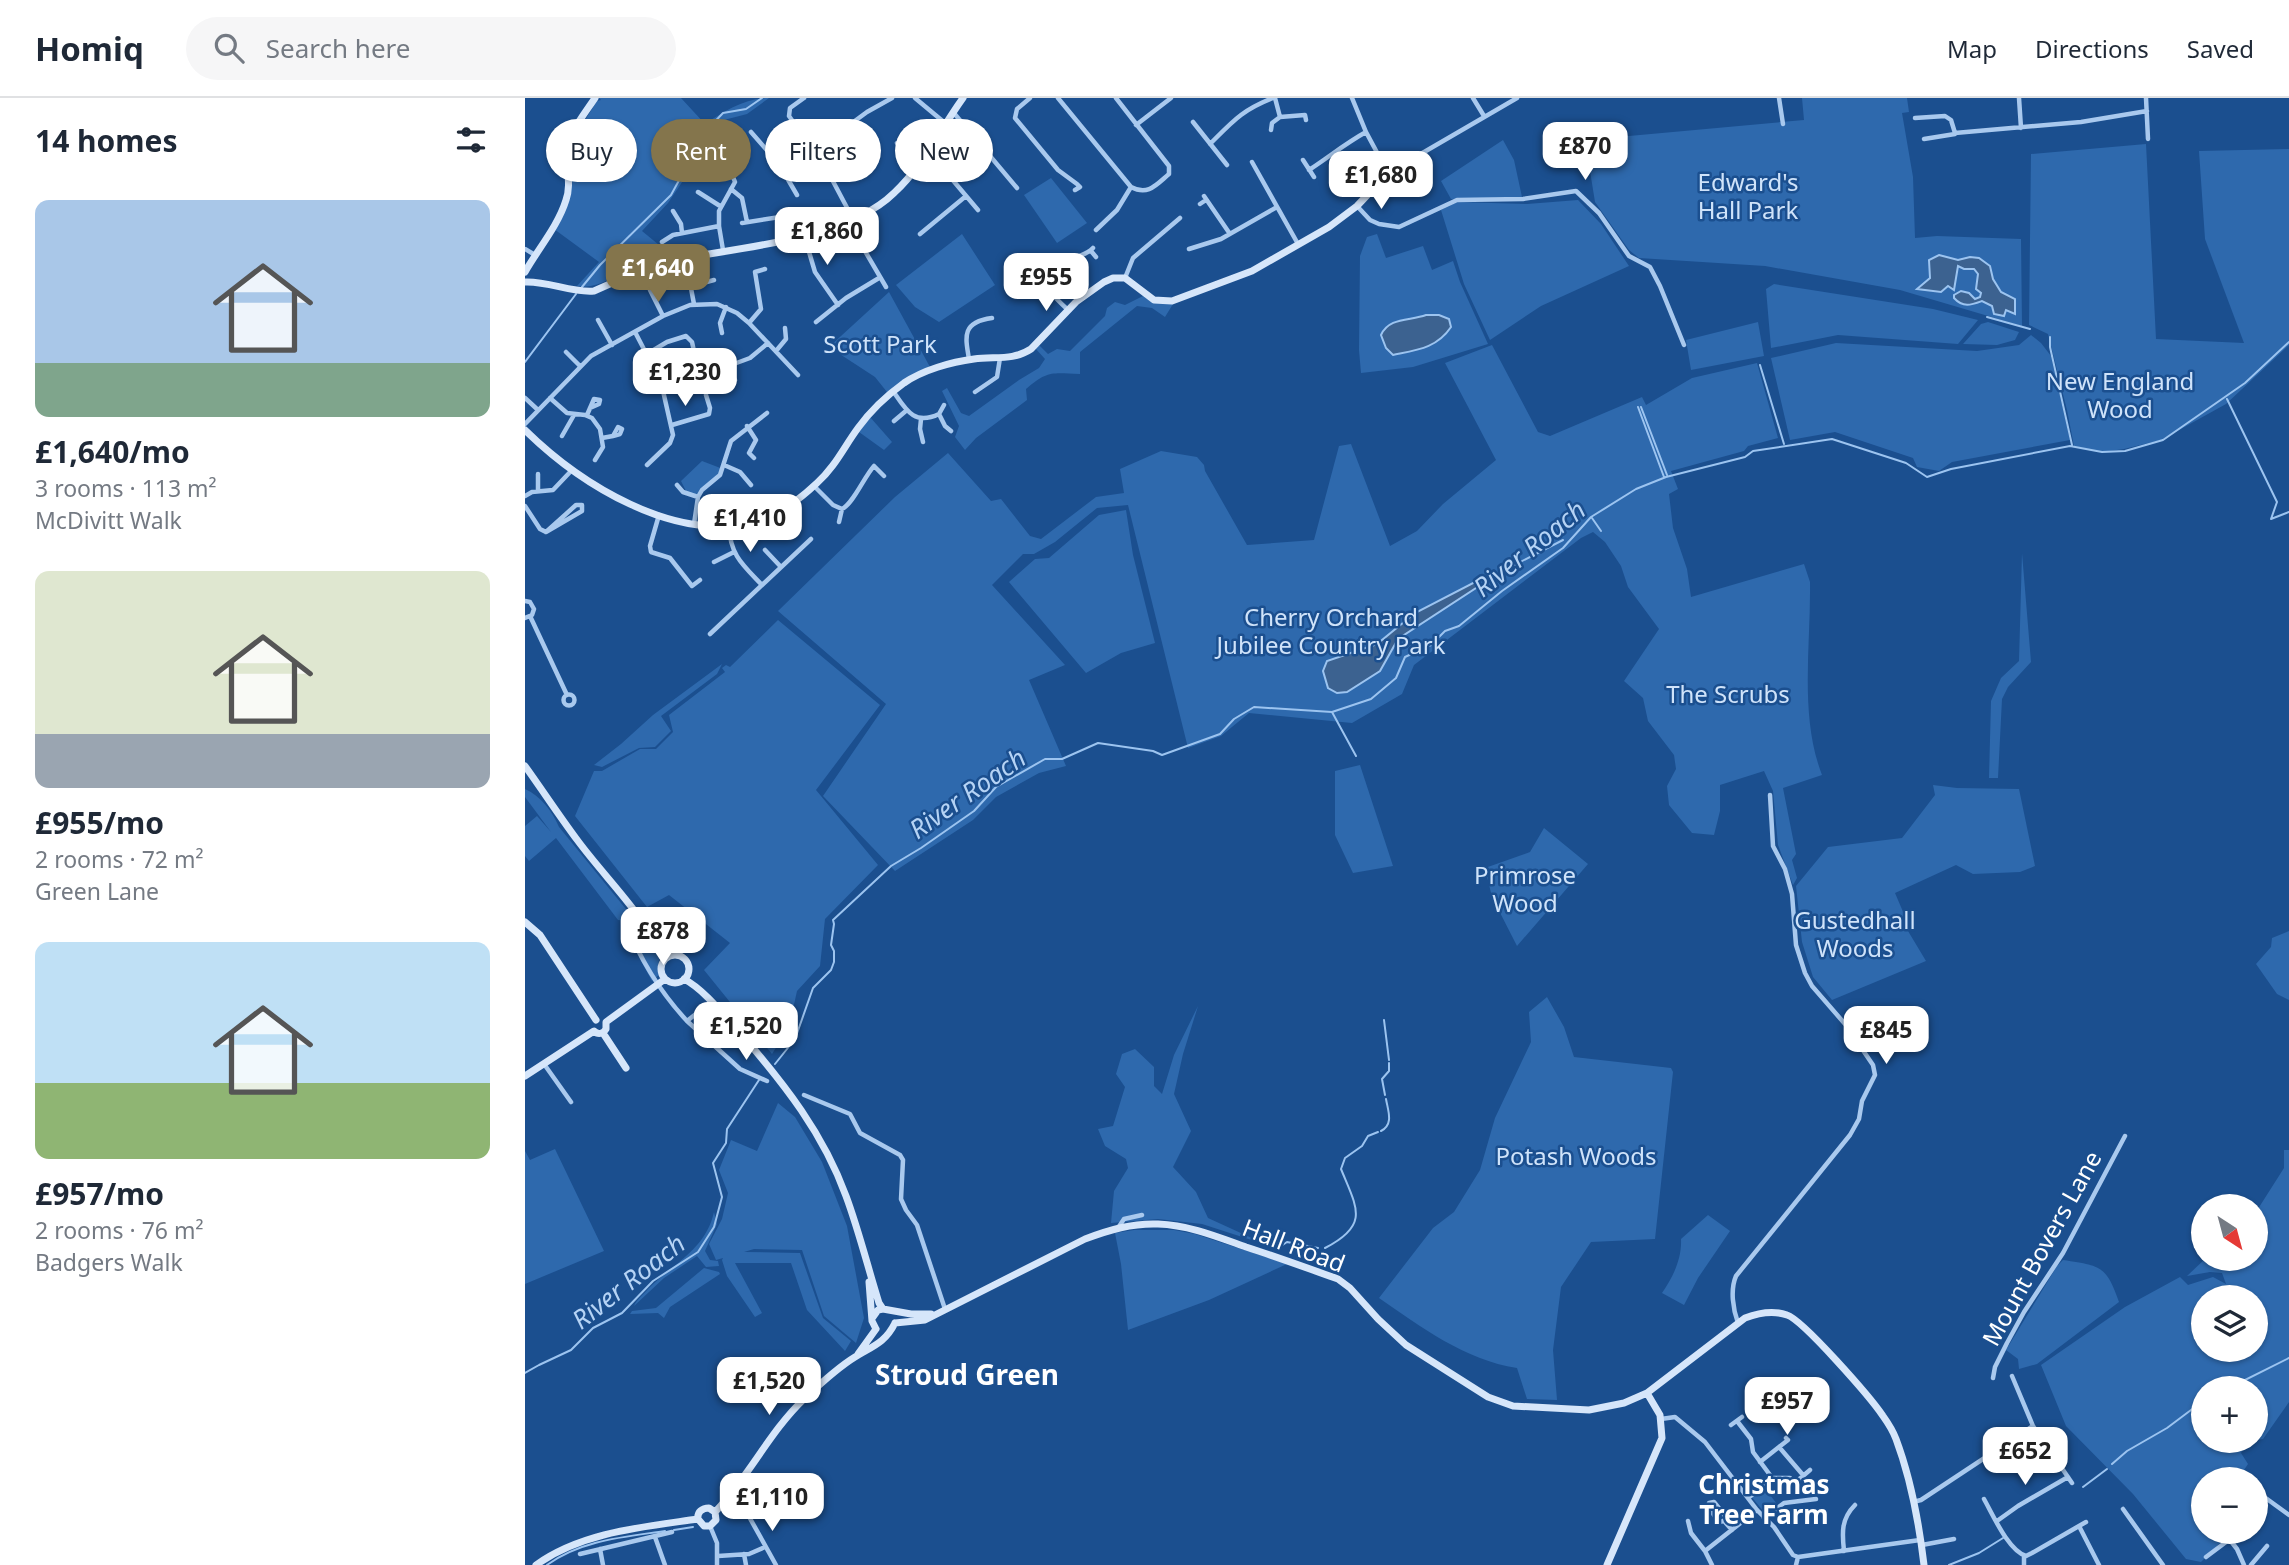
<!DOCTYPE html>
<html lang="en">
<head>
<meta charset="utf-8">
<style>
  body { margin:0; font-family:"Noto Sans",sans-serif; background:#f6f6f7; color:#1f2937; height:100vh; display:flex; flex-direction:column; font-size:26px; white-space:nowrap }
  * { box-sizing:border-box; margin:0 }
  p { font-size:23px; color:#747a83 }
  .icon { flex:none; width:38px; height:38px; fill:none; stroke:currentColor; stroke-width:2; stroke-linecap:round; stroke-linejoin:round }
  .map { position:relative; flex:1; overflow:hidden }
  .details { display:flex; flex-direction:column; background:#fff; width:525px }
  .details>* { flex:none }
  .guide { position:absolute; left:21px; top:21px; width:665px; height:63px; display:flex; gap:14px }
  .needle { width:46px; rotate:144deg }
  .buttons { position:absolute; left:1666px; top:1096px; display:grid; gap:14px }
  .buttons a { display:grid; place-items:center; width:77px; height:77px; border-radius:50%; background:#fff; box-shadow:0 2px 5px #0004; font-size:35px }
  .price { position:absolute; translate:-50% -60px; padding:0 16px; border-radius:14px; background:#fff; color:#222; font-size:23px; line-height:46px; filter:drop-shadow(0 2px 4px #0008) }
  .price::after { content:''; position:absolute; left:50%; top:42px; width:21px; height:16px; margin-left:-10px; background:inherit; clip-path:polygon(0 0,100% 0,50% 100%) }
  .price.active { background:#84754c; color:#fff }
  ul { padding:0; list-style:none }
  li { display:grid; align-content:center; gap:14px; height:371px; padding:0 35px }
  li span { display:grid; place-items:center; height:217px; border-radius:14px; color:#555 }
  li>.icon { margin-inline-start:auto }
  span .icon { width:126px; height:126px; fill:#fffc; stroke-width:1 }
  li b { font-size:30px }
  h2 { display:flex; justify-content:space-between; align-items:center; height:84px; padding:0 35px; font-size:30px }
  .tag { padding:0 24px; border-radius:32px; background:#fff; box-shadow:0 2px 5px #0004; font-size:24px; line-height:63px }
  .tag.active { background:#84754c; color:#fff }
  header { display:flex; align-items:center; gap:42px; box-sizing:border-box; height:98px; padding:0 35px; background:#fff; border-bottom:2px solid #e0e1e3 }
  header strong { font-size:33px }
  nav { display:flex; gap:38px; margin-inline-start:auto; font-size:24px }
  .search { width:490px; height:63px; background:#f6f6f7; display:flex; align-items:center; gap:18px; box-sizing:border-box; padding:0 24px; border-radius:38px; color:#747a83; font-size:26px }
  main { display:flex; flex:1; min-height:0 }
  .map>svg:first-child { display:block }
  .green { fill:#2e69ad; fill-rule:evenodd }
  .water { fill:#3c6290; stroke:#9cc4f0; stroke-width:2 }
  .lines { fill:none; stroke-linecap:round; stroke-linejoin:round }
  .stream { stroke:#9cc4f0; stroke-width:2 }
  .street { stroke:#a9c9ee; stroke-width:4.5 }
  .secondary { stroke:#d6e6fa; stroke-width:7 }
  .labels { text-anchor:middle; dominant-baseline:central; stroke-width:5; stroke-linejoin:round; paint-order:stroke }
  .park-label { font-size:24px; fill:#cfe3fa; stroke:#1b4f8f }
  .street-label { font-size:24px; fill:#fff; stroke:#1b4f8f }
  .water-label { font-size:26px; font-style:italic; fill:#b5d3f5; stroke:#1b4f8f }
  .neighbourhood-label { font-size:26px; font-weight:bold; fill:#fff; stroke:#1b4f8f }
  .quarter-label { font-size:28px; font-weight:bold; fill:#fff; stroke:#1b4f8f }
</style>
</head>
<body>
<header>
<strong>Homiq</strong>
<div class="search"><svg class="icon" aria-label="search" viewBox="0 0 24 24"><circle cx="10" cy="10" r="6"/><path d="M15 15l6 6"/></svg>Search here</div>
<nav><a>Map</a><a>Directions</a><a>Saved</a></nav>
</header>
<main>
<section class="details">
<h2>14 homes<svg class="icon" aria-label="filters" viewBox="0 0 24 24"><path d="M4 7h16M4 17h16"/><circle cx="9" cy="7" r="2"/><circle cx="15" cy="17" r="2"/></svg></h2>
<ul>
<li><span style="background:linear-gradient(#a9c7e8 75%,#7fa58c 0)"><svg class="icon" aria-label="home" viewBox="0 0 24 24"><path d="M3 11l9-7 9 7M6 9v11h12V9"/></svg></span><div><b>£1,640/mo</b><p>3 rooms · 113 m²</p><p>McDivitt Walk</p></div></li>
<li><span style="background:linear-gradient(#dfe7d0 75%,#9aa5b1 0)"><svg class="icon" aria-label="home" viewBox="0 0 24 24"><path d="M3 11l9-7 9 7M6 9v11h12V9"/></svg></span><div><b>£955/mo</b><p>2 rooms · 72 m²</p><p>Green Lane</p></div></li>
<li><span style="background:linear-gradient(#bfe0f5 65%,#8fb573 0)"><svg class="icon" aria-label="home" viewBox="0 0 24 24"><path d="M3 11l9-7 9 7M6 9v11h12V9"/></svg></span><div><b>£957/mo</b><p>2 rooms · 76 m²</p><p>Badgers Walk</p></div></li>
</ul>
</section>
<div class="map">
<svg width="1764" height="1467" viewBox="0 0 1764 1467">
  <rect width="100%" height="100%" fill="#1b4f8f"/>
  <path class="green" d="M74 0H156L180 26C199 13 220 0 244 0L222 16 199 22 143 105 117 133 145 156C133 160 120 164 108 169 90 177 73 192 52 188L74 164 29 131 46 88 47 54 53 48 58 50 56 55H53L49 71 60 73 64 58 60 56 61 51 67 50V45L54 42 52 35 72 3 76 2Z
    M1277 0H1382L1384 14 1377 15 1388 79 1390 140 1412 138 1496 141 1497 228 1375 192 1240 168 1114 160 1104 152 1070 104 1060 42 1279 22Z
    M978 42 989 62 997 99 926 101 916 83Z
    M1621 46 1631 241 1719 245 1680 141 1674 53 1764 51V247L1701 306 1636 342 1599 351 1577 354 1549 348 1542 312 1523 236 1504 227 1506 56Z
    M526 80 562 125 532 145 499 97Z
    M1053 102 1076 126 1104 168 1016 208 965 242 939 186 916 112 932 104 1002 106Z
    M437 136 470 187 414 224 390 209 371 187Z
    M852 136 861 160 898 148 907 172 928 163 935 184 963 246 888 269 836 275 834 252 835 158 842 139Z
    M1249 186 1408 211 1453 222 1433 246 1313 237 1246 250 1241 191Z
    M364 194 405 269 362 294 350 279 304 249Z
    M618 198 627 204 648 206 640 219 627 210 612 208 555 254V276C527 275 523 272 501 291L502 302 451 340 440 352 430 339 434 328 417 293 422 290 436 315 444 318 494 282 514 270 520 261 510 250 514 247 523 256 532 251 545 253 580 218 582 210 590 204 600 207Z
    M1233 224 1239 258 1166 272 1161 242Z
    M1463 224 1494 234 1490 242 1472 247 1438 246 1456 226Z
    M1506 237 1516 245 1526 258 1545 342 1427 364 1414 373 1392 369 1388 360 1310 334 1265 342 1246 260 1311 245 1452 253 1494 247Z
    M967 247 1013 334 1025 338 1117 299 1121 307 1167 280 1232 265 1253 340 1223 348 1219 353 1146 373 1153 391 1144 396 1148 430 1162 471 1166 499 1279 466 1285 484C1286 547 1274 617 1297 677L1258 690 1271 756 1267 762 1272 780 1268 787 1253 747 1248 693 1239 673 1195 687V713L1189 737 1167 735 1144 707 1142 688 1151 671 1149 657 1123 623 1118 600 1099 583 1134 531 1103 489 1096 468 1080 444 1068 434 1056 440 889 567 877 596 827 625 724 615 696 638 663 650 603 407 572 410 530 444 509 456H498L467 487 540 567 504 582 541 668 514 675 471 699 448 722 370 773 298 698 361 606 253 513 370 399 423 355 466 403 476 401 505 438 516 441 571 399 599 395 595 371 636 353 672 359 679 367 680 373 722 447 789 442 814 348 826 346 865 448 892 433 918 406 971 362 920 265Z
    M345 319 367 344 359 352 334 334Z
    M177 363 198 371 173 399 162 395 156 383Z
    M601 412 608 457 630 545 596 555 561 575 484 484 510 461 524 460 574 417Z
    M1497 455 1506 564 1483 589 1477 601 1473 680H1464L1466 603 1476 580 1494 563Z
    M253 522 355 607 291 692 353 767 300 821 295 868 272 893 264 929 247 956 179 872 205 845 144 797 122 809 50 718 69 673H77L115 651H131L148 634 144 617 200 574 197 570 201 567 205 569Z
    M197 566 192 576 136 618 146 633 130 649 114 650 77 669 69 667 96 646 128 617Z
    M835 667 868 768 828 775 810 737V673Z
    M1408 687 1432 690 1494 691 1510 768 1495 774 1448 776 1431 767 1370 795 1379 816 1383 833 1401 863 1307 902 1288 879 1277 844 1271 788 1303 749 1377 740 1410 697Z
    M0 691C16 698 27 713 34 729L118 832 135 858 133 867 135 876 127 883 109 850 110 845 102 823 93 822 31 740 4 763 0 758V728L12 718 26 734 0 699Z
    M1019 730 1063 766 992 848 967 799 960 770 1005 754Z
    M1764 833V902L1752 896 1731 866 1746 849 1747 840Z
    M1022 899 1039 929 1049 959 1146 970 1148 974 1130 1141 1066 1144 1036 1189 1028 1252 1032 1302 1002 1301 992 1270C940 1262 896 1229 854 1200L908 1130 929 1114 955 1072 970 1020 1006 944 1004 914Z
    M673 908 658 956 649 996 666 1033 648 1069 671 1094 683 1120 742 1147 677 1126 633 1121 586 1125 589 1093 603 1070 601 1061 580 1048 573 1031 588 1028 600 989 591 976 597 956 610 951 629 969V988L637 996 649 957Z
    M253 1005 270 1019 297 1064 322 1128 339 1220 331 1245 299 1218 277 1152 229 1151 219 1154 275 1155 298 1220 326 1243 320 1253 282 1212 266 1165H210L237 1215 230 1219 202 1178 197 1162 198 1160 191 1162 184 1146 197 1121 203 1095 194 1072 206 1042 232 1053Z
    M30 1051 79 1153 0 1186V1053L5 1062Z
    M1759 1052H1764V1304L1738 1341 1731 1342V1290H1678V1342H1727L1723 1343 1716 1355 1723 1366 1715 1378 1705 1371 1699 1381H1678V1433H1694L1699 1441 1676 1464 1661 1461 1608 1396 1541 1328 1516 1267 1600 1209 1655 1179 1663 1187 1688 1179 1701 1186 1697 1175 1685 1174 1662 1178 1681 1160H1731V1114L1759 1070ZM1678 1199H1731V1251H1678Z
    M189 1114 192 1126 180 1153 185 1162 193 1163 194 1168 181 1169 172 1158 139 1180 109 1208C112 1201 118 1197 123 1191 148 1166 181 1151 189 1114Z
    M1183 1117 1205 1133 1173 1180 1159 1207 1137 1195C1148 1179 1157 1161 1156 1141Z
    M609 1132H649L670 1136 762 1166 684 1202 603 1232 596 1166 590 1135Z
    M1538 1162C1576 1168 1581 1167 1594 1204L1512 1266 1494 1271 1493 1261 1481 1252 1532 1168Z
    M179 1170 194 1174 195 1176 145 1209 139 1220 133 1215 105 1216 107 1213 131 1210Z
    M1238 1388 1252 1406 1239 1414 1225 1397Z"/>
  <path class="water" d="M1414 157 1433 162 1445 159 1454 160 1465 168 1468 181 1476 194 1490 201V216L1481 212 1479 218 1469 216 1467 208 1457 203C1446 207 1438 210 1429 200V197L1436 193 1444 195 1450 201 1455 199 1456 195 1451 191 1453 176 1449 171H1439L1433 168 1429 192 1423 188 1416 194 1392 191 1405 180 1404 162Z
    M901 217H914L924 221 926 229C912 250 892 252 868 257L861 250 856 237C864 219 885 223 901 217Z
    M950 484H953L954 488 873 541 855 573 822 594 812 595 803 590 798 573 802 563 852 546 890 515Z"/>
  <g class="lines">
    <path class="stream" d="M57 189 75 167 146 97 181 33 198 15 221 11 237 0
      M1462 219 1505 231
      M1525 239V249L1547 347
      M0 264 51 196
      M1235 267 1259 346
      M1702 301 1752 404 1746 421 1764 414
      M1113 309 1139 379
      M1116 309 1142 377
      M1067 420 1076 433
      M964 480 1038 442
      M807 614 831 658
      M859 922 864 962
      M250 966 270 941 288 890 306 872 309 864V853L306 847 309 826 308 822 366 768 396 750 449 713 471 689 520 661H537L573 645 628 653 637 657 695 636 709 621 729 609 807 614 846 601 871 580 880 559 906 547 920 533 934 528 977 493 1038 450 1066 419 1111 391 1141 379 1220 359 1228 353 1307 341 1381 365 1402 379 1426 371 1545 348 1577 354 1600 353 1638 342 1720 285 1764 244
      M860 997 857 981 864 973V965
      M856 1033C869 1026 863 1013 861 1001
      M756 1148 762 1144 793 1150
      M800 1150C845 1127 832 1110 816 1071L820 1060 837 1048 843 1038 853 1034
      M0 1275 14 1267 46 1252 68 1230 97 1215 128 1183 173 1154 189 1129 197 1099 188 1065 201 1045 202 1031 234 982
      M1704 1290 1764 1260
      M1587 1366 1602 1353 1642 1330 1678 1303
      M1558 1389 1582 1371
      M149 1432 168 1429
      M22 1467C56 1442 99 1439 140 1433
      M1424 1467 1454 1455 1478 1440"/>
    <path class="street" d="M279 0 265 10 264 18 302 72 328 121
      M390 0 420 25
      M505 0 492 11 490 20 533 72 552 86 555 89 550 92
      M533 0 606 89C623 98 631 87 644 76V68L591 0
      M750 0 755 19 780 17 781 22
      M827 0 841 34 863 75 992 0
      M948 0 959 18
      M1254 0 1258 26
      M1494 0 1496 30
      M1621 0 1623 41
      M428 14 492 90
      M1390 20 1420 18 1426 22 1430 35 1556 24 1622 13
      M668 24 702 67
      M323 27 335 44
      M611 27 646 0
      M746 32 747 25 755 19
      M226 34 254 66 272 97
      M1399 41 1430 36
      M372 45 379 55 393 66
      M685 46C708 23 717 12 748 0
      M289 53 342 14 367 0
      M404 54 453 112
      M778 62 789 79
      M727 64 773 146
      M254 66 283 45
      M784 72C804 59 821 45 841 34
      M206 91 217 100 222 124
      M173 94 195 108
      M679 98 705 136
      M675 106 681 102
      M832 108 845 122 854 126 874 129 932 102 998 101 1051 93 1074 115 1104 158 1125 169 1135 188 1159 247
      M148 113 156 126 157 135
      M323 124 361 189
      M217 125 255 119
      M571 132 592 112 606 89
      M395 136 441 98
      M279 137 290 174 313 207
      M137 144 148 137 194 128
      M0 151 10 157
      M664 151 696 141 752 109
      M198 152 194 128V113L210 84 208 79 201 69 209 57
      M566 153 571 159
      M160 159 169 206
      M600 180 608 160 655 120
      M167 188 189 182
      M125 192 138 218
      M498 195 505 190 522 188
      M543 212C518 188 513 185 544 163 552 157 561 158 568 150
      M73 222 87 247
      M291 224 321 200 354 180
      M224 225 236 211 230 174 240 171
      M110 234 136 284 148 337 145 345 122 367
      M197 235 195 225 201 209
      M251 253 261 241 260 230
      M41 254 55 268
      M122 256 142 244 161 238 167 244 172 267
      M444 261C440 238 437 224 467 220
      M112 280 130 269
      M210 282 204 271 206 267 225 260 243 245
      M368 293C381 312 389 328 414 316
      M450 294 472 279 475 260
      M0 300 13 312
      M25 300 42 315 60 317 67 320 75 331 78 349 70 362
      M419 307 414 316 420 328 426 333
      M62 317 69 301 75 302 74 306 65 310
      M396 321 395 331 398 344
      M369 323 382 312
      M0 326 66 258 138 218 165 207 192 206 212 215 224 225 273 277
      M147 327 184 316 185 310 181 297
      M222 328 231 342 224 355 229 360
      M37 338 49 317
      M77 340 88 338 93 329 97 331 95 336 88 338
      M199 367 215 374 226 387
      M13 376V393
      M152 387 158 394 173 399
      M289 388 308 407 317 411C328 406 339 379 349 368L359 378
      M0 398 7 394 28 392 47 372
      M51 407H57V413L21 434Z
      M0 408 15 431 21 434
      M134 417 125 448 126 454 145 460 167 488 175 482
      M314 424 317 411
      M169 426 173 399 177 392 195 377 206 343 242 315
      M204 428C205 457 218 467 237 487
      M240 452 256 469
      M189 464 209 454
      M0 503 5 504 9 511 7 517 0 520
      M5 518 42 597
      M185 536 286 441
      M38.5 602a5.5 5.5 0 1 1 11 0a5.5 5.5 0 1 1-11 0Z
      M100 823C114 859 136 895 162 923
      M186 904 162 923 215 971 242 983
      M19 966 46 1004
      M279 997 325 1016 335 1035 375 1057 378 1062 376 1101 381 1112 392 1127 420 1211
      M593 1130 599 1121 617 1117
      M1213 1225C1208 1211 1205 1192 1211 1178L1325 1037 1334 1021 1337 1003 1350 977 1348 967 1320 926 1287 888 1280 875 1271 847 1267 796 1260 771 1248 748 1245 697
      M1487 1278 1508 1328 1547 1385
      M1468 1280 1470 1269 1482 1245 1499 1214 1538 1155 1600 1038
      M1136 1321 1150 1319 1180 1344 1232 1412 1249 1429 1268 1457 1273 1459 1395 1442
      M1212 1323 1226 1341 1228 1354 1245 1377 1244 1384 1223 1400
      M1206 1327 1217 1319
      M1254 1349 1263 1342 1261 1340
      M1235 1364 1254 1349 1278 1377
      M1245 1380H1265
      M1272 1383 1285 1372
      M1731 1393 1764 1417
      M1459 1401C1468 1417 1483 1452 1501 1458L1507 1455 1554 1428 1574 1467
      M1388 1404 1396 1402 1508 1328
      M1184 1405 1189 1404 1201 1419 1199 1423 1207 1432
      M1184 1405 1183 1409 1194 1424 1199 1423
      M1598 1411 1638 1467
      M222 1415 251 1467
      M1239 1420 1259 1405 1291 1401
      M1163 1423 1166 1435 1180 1453
      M1472 1423 1493 1408 1543 1379
      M185 1428 192 1445V1467
      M1554 1428 1561 1424
      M1698 1433 1712 1451 1719 1467
      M130 1439 140 1467
      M1397 1447 1429 1441
      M75 1451 78 1467
      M1319 1453C1317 1435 1316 1421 1330 1407
      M55 1456 147 1434
      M219 1456 221 1467
      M193 1458 224 1456 240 1449
      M1681 1459 1705 1441
      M1187 1467 1180 1453 1232 1412
      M1271 1467 1273 1459
      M1499 1467V1457
      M1726 1467 1742 1448"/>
    <path class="secondary" d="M0 174C13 151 33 128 41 102 46 88 42 74 42 59 42 36 58 18 70 0
      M0 184C24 183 46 195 69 193L123 169 142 163C209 150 320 143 369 95 398 68 415 32 438 0
      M0 332C55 386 149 445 229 424 253 418 274 402 292 385 310 369 319 349 333 330 346 312 361 298 379 285 398 272 426 264 449 261 469 258 488 263 506 251L551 204 579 184 588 180H600L629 202 647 203 727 173 804 129 832 108 863 75
      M0 668C18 693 35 719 53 743 82 782 119 816 139 861
      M0 824 15 837 71 922
      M136 871a14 14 0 1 1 28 0a14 14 0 1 1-28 0Z
      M159 881C180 892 201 920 217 937 260 987 298 1035 321 1098 334 1133 343 1170 354 1205L358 1211
      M78 935 101 970
      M0 978 69 933C73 937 78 936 81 931V924L140 881
      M344 1184 347 1223 351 1231
      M348 1219 353 1212 358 1211 386 1216H406
      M370 1225 400 1222 560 1141C584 1132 607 1125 633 1126 664 1127 693 1139 721 1149 752 1159 782 1170 813 1181L825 1190 853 1221 881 1247 963 1299 988 1308 1064 1312 1099 1305 1122 1295 1220 1220C1233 1215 1248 1212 1262 1217 1278 1222 1346 1300 1358 1318 1363 1325 1368 1333 1371 1341 1386 1381 1394 1425 1399 1467
      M333 1256 351 1231
      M190 1414C224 1379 244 1334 280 1300 295 1286 312 1270 330 1259 348 1248 360 1245 370 1225
      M173 1421 179 1428H185L191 1422 190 1414
      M173 1421C172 1414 177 1410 184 1410L190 1414
      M11 1467C57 1434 118 1429 173 1421
      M1082 1467 1137 1340 1135 1317 1122 1295"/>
  </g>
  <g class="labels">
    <g class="park-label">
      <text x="1223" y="83">Edward's<tspan x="1223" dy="28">Hall Park</tspan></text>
      <text x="355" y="245">Scott Park</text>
      <text x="1595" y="282">New England<tspan x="1595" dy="28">Wood</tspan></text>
      <text x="806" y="518">Cherry Orchard<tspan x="806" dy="28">Jubilee Country Park</tspan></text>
      <text x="1203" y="595">The Scrubs</text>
      <text x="1000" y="776">Primrose<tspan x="1000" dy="28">Wood</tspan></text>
      <text x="1330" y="821">Gustedhall<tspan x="1330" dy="28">Woods</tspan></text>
      <text x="1051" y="1057">Potash Woods</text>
    </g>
    <g class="street-label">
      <text transform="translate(769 1147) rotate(21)">Hall Road</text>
      <text transform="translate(1516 1150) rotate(-61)">Mount Bovers Lane</text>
    </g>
    <g class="water-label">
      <text transform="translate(1004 450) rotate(-39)">River Roach</text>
      <text transform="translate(442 695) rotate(-35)">River Roach</text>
      <text transform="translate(103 1183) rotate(-38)">River Roach</text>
    </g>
    <g class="neighbourhood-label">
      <text x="1239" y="1386">Christmas<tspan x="1239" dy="30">Tree Farm</tspan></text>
    </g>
    <g class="quarter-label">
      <text x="442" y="1276">Stroud Green</text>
    </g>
  </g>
</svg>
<div class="buttons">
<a><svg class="needle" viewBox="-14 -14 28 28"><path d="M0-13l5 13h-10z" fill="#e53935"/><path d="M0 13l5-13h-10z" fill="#747a83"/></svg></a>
<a><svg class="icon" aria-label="layers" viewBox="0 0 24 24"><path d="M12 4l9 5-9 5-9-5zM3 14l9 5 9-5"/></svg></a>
<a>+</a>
<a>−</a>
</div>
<b class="price" style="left:1060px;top:84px">£870</b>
<b class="price" style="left:856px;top:113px">£1,680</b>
<b class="price" style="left:302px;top:169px">£1,860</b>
<b class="price active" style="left:133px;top:206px">£1,640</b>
<b class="price" style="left:521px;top:215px">£955</b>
<b class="price" style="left:160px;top:310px">£1,230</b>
<b class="price" style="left:225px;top:456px">£1,410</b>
<b class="price" style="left:138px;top:869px">£878</b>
<b class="price" style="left:221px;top:964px">£1,520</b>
<b class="price" style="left:1361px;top:968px">£845</b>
<b class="price" style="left:244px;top:1319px">£1,520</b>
<b class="price" style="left:1262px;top:1339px">£957</b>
<b class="price" style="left:1500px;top:1389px">£652</b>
<b class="price" style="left:247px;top:1435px">£1,110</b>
<div class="guide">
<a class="tag">Buy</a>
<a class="tag active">Rent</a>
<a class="tag">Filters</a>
<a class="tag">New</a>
</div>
</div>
</main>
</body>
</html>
